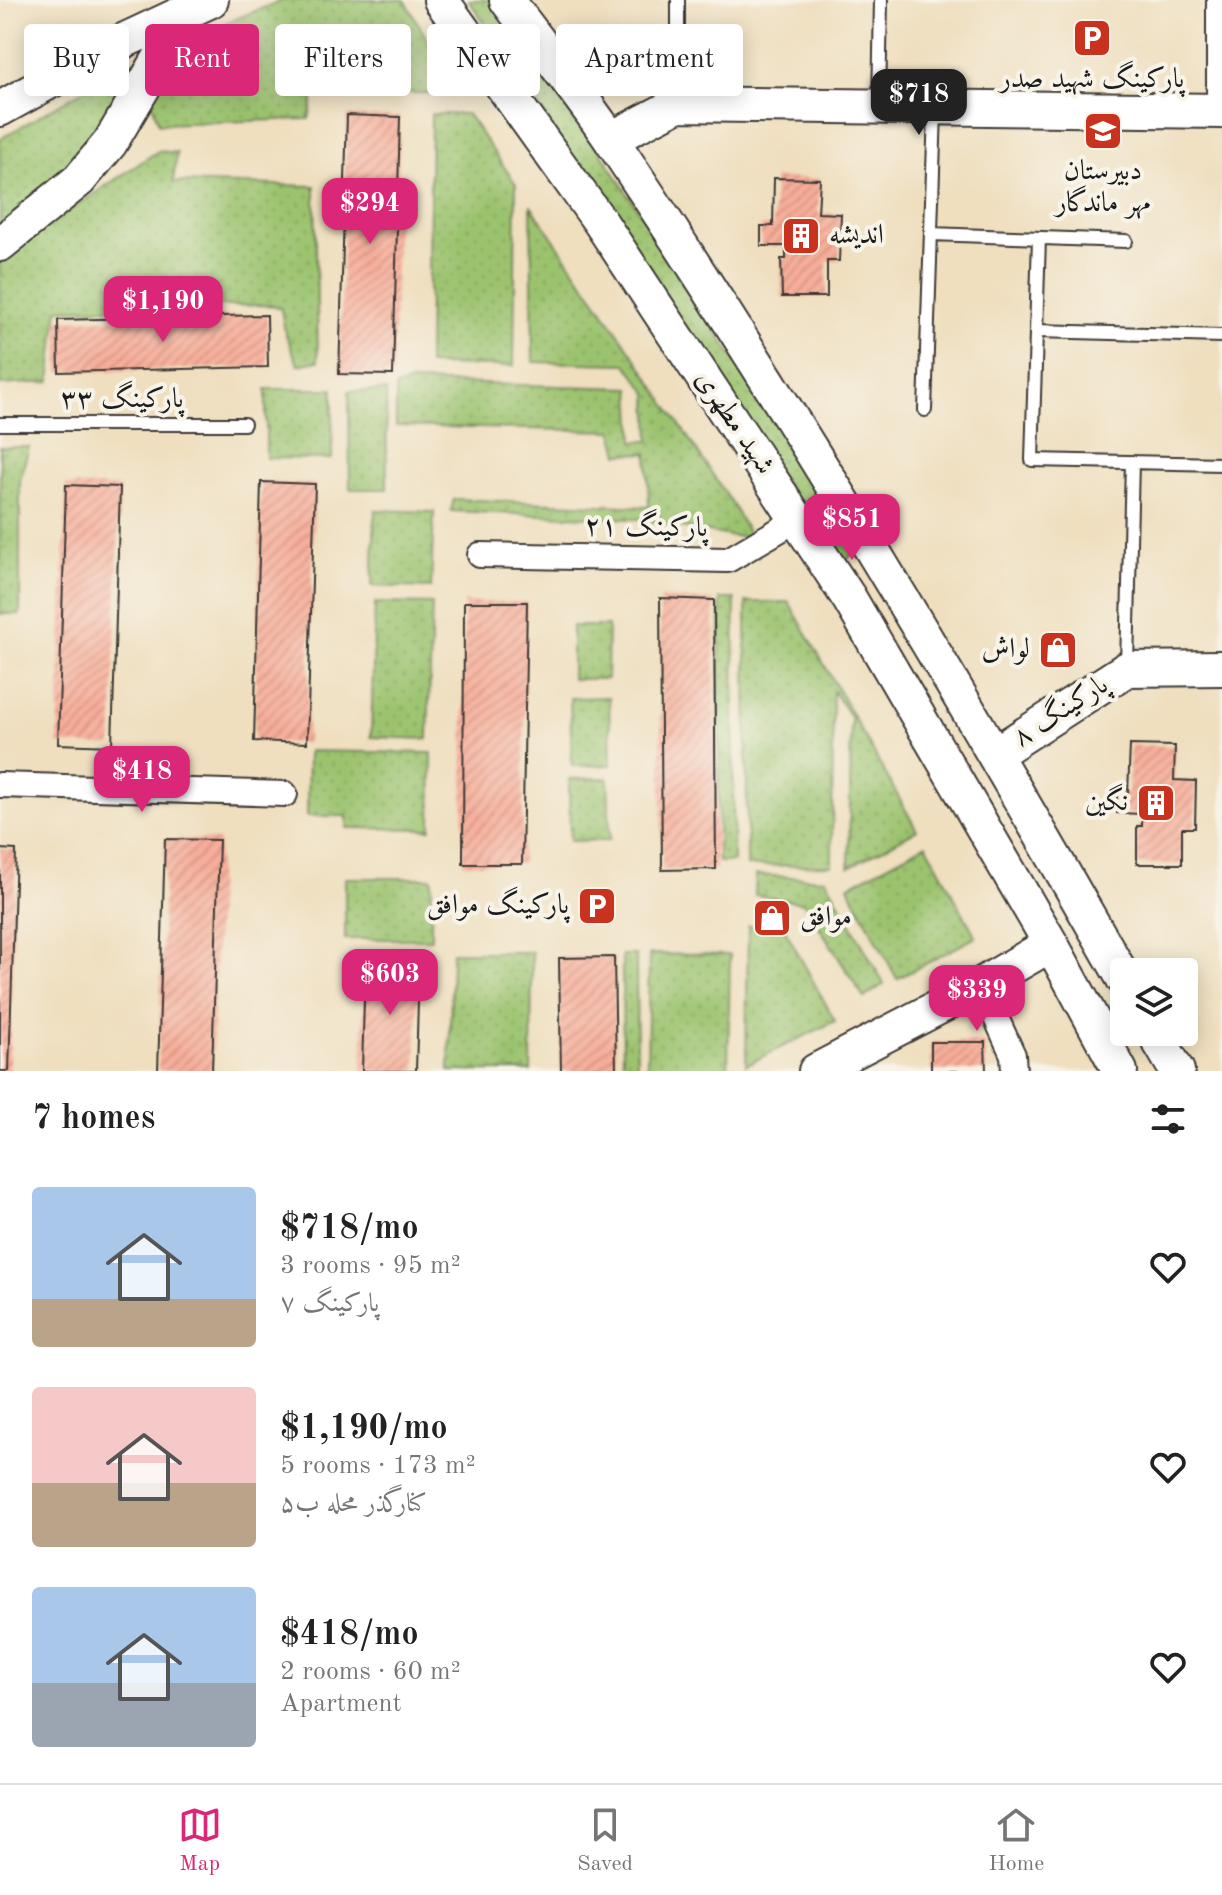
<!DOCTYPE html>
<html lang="en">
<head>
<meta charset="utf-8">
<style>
  body { margin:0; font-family:"Old Standard TT",Amiri,serif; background:#f2f2f2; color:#222; height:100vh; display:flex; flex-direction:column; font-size:30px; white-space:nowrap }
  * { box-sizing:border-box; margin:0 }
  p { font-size:26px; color:#767676 }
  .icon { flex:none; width:44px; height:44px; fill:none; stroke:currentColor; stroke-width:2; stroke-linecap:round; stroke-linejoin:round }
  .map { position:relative; height:1071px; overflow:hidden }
  .details { display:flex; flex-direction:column; background:#fff; flex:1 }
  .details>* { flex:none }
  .hud { position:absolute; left:24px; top:24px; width:800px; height:72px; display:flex; gap:16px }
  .tools { position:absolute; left:1110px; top:958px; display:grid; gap:16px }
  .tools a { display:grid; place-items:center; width:88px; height:88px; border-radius:8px; background:#fff; box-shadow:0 4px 20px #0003; font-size:40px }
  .price { position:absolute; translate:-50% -68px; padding:0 18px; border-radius:16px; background:#db2777; color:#fff; font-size:26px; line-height:52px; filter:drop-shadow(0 2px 4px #0008) }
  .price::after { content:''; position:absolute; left:50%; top:48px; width:24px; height:18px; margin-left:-12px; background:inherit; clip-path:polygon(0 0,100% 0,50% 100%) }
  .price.on { background:#222; color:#fff }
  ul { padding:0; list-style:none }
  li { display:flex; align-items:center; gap:24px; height:200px; padding:0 32px }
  li span { display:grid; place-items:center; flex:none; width:224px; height:160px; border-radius:8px; color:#555 }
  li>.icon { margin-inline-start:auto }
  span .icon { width:96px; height:96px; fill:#fffc; stroke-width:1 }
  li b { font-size:34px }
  h2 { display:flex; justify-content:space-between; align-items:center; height:96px; padding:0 32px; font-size:34px }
  .chip { padding:0 28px; border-radius:8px; background:#fff; box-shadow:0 4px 20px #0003; font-size:28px; line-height:72px }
  .chip.on { background:#db2777; color:#fff }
  .tabs { display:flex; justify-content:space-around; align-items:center; height:112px; border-top:2px solid #e0e0e0; background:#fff; font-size:22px; color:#767676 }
  .tabs a { display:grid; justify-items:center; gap:4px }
  .tabs .on { color:#db2777 }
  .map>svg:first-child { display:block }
  .grass { fill:url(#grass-dots); stroke:#5c7045; stroke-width:2 }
  .building { fill:url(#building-hatch) }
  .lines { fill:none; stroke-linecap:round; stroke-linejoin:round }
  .lane-casing { stroke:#3c3934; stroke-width:16 }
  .street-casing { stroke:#3c3934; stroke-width:28 }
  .secondary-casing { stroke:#3c3934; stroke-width:38 }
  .lane { stroke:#fff; stroke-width:12 }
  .street { stroke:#fff; stroke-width:24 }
  .secondary { stroke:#fff; stroke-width:34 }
  .labels { text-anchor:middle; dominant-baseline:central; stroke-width:8; stroke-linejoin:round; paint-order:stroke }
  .poi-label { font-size:28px; fill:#1c1c1c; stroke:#f7f3e8; text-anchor:end }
  .street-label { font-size:28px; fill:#1c1c1c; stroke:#f7f3e8 }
</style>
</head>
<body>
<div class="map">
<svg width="1222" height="1071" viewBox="0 0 1222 1071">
  <defs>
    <pattern id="grass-dots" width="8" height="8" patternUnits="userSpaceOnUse" patternTransform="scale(2)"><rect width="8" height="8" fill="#9bc36e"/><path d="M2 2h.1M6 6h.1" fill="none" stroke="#85a75f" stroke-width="1.8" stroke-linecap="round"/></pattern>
    <pattern id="building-hatch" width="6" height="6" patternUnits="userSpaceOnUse" patternTransform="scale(2)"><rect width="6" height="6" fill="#f7ad99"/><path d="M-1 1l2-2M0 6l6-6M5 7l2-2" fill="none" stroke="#d39483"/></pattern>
  </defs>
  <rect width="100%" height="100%" fill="#f7f3e8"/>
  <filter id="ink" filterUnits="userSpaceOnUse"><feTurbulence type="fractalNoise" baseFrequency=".0125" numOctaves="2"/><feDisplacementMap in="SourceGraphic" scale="16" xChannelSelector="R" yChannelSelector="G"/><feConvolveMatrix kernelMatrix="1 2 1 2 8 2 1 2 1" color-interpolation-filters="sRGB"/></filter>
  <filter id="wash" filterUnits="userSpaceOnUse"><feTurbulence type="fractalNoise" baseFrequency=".006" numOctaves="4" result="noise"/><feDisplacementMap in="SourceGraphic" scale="32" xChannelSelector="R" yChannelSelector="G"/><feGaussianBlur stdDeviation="1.8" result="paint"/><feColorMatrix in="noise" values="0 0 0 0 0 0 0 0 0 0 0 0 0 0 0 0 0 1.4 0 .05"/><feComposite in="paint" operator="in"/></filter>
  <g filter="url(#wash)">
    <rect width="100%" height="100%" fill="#efdfbf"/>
    <path class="grass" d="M283 0H405L457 94 315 91 309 119 159 124 151 101 171 68 210 29Z
      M469 0H496L542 61 857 549 847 560 834 558Z
      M133 61 145 62 71 168 0 225V139Z
      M431 114H467L516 184 514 366 428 365Z
      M158 151 177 153 173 182 315 186 318 361 298 365 285 332 281 309 272 305 58 309 50 382 0 385V261L43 228Z
      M531 206 643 369 734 507 750 537 730 536 638 519 451 511 454 499 649 507 647 453 619 454 613 431 396 426V387L411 382 631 388 634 441H650L648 393 626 364 533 362Z
      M266 389H333L332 459 266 458Z
      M349 391H386L387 489H350Z
      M0 447H29L20 479V614H0Z
      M375 510 434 512 431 588 372 586Z
      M720 599H735L733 862H718Z
      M746 602H789L917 830 849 867 851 718 833 691 832 865 747 866Z
      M375 603 432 604 428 739 371 737Z
      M572 626H608L607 679H572Z
      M609 697 611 765 572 766 570 698Z
      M308 751 432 753 431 829 347 828V816H307Z
      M608 778 610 840 570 841 569 779Z
      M926 844 976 937 897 979 848 886Z
      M756 875 826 879 884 984 864 998 804 903 755 895Z
      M345 878H432L431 939H345Z
      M748 926H783L835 1021 746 1065Z
      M452 952H532L531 1071H449Z
      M649 954 730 955 728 1070 647 1069Z
      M622 955H636L637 1071H623Z"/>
    <g id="blocks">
      <path class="building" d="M347 115 400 117 393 375 339 374Z
        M774 178 820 179 818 213 841 214 839 261H827V297H782L781 259H786V246H761V226H773Z
        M267 315 268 367 59 372 58 320Z
        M261 482 315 484 307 743 254 741Z
        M66 485 120 487 112 746 58 744Z
        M660 598 714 600 716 869 662 870Z
        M464 602H527L522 864H463Z
        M1130 745 1175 746 1174 780 1196 781 1195 828H1182V864H1137V826H1142V814L1117 813V793H1128Z
        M165 839 219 840 212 1071H158Z
        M0 849 16 850 9 1071H0Z
        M614 957 616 1071H561L559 958Z
        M365 963 419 965 416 1071H362Z
        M931 1042H985L986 1071H931Z"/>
    </g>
  </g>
  <g filter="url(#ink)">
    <use href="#blocks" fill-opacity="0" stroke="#3c3934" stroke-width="2"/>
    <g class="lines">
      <defs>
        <path id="lane" d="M678 0V101
          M879 105 881 0
          M931 234 1126 241
          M1039 238 1032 460 1222 464
          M1036 331 1222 336
          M925 410 935 111
          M0 424H244
          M1127 666 1132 462"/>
        <path id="street" d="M1219 111V0
          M480 555 728 560 798 519
          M0 785 285 794
          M981 985 1013 1055 1014 1071"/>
        <path id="secondary" d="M441 0 601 223 849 598 1051 944 1120 1071
          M507 0C542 47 579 93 612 141 794 413 962 695 1124 979
          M0 109 119 43 211 0
          M611 139 678 104 1222 111
          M0 244 79 180 110 143 188 11
          M995 754 1127 669 1222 668
          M1154 1032 1177 1071
          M816 1071 981 985 1051 944"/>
      </defs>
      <use href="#lane" class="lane-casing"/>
      <use href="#street" class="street-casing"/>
      <use href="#secondary" class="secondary-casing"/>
      <use href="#lane" class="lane"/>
      <use href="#street" class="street"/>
      <use href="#secondary" class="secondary"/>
    </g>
  </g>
  <defs>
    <symbol id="parking-square" viewBox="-11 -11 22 22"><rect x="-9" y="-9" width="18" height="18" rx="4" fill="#c8321e" stroke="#f7f3e8"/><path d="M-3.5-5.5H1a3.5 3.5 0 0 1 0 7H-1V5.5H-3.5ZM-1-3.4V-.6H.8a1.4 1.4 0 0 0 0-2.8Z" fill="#fff"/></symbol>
    <symbol id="school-square" viewBox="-11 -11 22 22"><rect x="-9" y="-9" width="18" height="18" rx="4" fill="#c8321e" stroke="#f7f3e8"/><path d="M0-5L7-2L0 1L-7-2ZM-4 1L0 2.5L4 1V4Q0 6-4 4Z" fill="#fff"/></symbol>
    <symbol id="building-square" viewBox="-11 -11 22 22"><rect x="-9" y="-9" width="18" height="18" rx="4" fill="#c8321e" stroke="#f7f3e8"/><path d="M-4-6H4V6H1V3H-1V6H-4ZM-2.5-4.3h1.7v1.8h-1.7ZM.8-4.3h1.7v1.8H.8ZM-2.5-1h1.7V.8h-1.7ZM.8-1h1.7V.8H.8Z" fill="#fff"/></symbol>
    <symbol id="shop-square" viewBox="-11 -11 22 22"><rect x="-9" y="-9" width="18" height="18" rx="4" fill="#c8321e" stroke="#f7f3e8"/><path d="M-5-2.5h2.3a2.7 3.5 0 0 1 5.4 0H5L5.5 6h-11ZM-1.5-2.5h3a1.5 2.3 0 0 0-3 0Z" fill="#fff"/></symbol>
  </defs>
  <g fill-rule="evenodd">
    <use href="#parking-square" x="1070" y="16" width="44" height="44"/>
    <use href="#school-square" x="1081" y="109" width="44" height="44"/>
    <use href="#building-square" x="779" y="214" width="44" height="44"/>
    <use href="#shop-square" x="1036" y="628" width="44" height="44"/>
    <use href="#building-square" x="1134" y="781" width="44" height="44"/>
    <use href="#parking-square" x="575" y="884" width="44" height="44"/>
    <use href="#shop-square" x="750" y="896" width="44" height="44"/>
  </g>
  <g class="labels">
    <g class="poi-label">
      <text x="1092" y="80" text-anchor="middle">پارکینگ شهید صدر</text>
      <text x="1103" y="172" text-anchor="middle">دبیرستان<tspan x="1103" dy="32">مهر ماندگار</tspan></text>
      <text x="829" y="236" text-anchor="start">اندیشه</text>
      <text x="1030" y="650">لواش</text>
      <text x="1128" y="803">نگین</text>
      <text x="569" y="906">پارکینگ موافق</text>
      <text x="800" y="918" text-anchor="start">موافق</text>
    </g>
    <g class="street-label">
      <text x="122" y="400">پارکینگ ۳۳</text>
      <text transform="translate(734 423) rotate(56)">شهید مطهری</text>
      <text transform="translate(646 528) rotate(1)">پارکینگ ۲۱</text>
      <text transform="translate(1061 712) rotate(-33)">پارکینگ ۸</text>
    </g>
  </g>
</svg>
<div class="tools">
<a><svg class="icon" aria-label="layers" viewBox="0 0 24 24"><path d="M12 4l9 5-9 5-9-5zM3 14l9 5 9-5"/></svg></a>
</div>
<b class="price on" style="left:919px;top:137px">$718</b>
<b class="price" style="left:370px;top:246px">$294</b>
<b class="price" style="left:163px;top:344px">$1,190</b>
<b class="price" style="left:852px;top:562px">$851</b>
<b class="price" style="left:142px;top:814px">$418</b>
<b class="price" style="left:390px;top:1017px">$603</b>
<b class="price" style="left:977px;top:1033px">$339</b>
<div class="hud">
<a class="chip">Buy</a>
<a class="chip on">Rent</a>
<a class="chip">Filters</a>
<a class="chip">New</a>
<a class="chip">Apartment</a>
</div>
</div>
<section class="details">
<h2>7 homes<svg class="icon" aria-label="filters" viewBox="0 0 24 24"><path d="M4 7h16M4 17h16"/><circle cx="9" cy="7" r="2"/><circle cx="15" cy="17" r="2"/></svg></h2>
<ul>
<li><span style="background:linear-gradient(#a9c7e8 70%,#b9a48a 0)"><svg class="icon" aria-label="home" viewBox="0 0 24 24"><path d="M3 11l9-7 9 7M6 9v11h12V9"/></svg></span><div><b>$718/mo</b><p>3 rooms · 95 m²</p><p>پارکینگ ۷</p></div><svg class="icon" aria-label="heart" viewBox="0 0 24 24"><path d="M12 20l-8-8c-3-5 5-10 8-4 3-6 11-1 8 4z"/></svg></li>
<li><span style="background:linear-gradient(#f6c9c9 60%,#b9a48a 0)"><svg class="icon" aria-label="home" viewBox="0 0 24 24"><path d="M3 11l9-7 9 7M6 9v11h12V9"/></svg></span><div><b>$1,190/mo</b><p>5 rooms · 173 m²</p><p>کنارگذر محله ب۵</p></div><svg class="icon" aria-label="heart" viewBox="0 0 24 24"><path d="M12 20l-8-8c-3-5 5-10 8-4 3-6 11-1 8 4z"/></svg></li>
<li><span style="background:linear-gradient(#a9c7e8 60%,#9aa5b1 0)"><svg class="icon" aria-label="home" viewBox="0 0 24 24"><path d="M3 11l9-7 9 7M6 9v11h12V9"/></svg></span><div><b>$418/mo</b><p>2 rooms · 60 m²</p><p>Apartment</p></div><svg class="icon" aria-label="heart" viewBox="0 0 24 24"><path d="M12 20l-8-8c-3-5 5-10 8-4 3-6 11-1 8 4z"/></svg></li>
</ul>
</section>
<nav class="tabs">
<a class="on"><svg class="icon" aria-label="map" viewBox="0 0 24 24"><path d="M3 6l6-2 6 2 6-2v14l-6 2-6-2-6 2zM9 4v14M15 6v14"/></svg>Map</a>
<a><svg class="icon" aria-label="saved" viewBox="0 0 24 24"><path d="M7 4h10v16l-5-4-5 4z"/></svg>Saved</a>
<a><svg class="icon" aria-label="home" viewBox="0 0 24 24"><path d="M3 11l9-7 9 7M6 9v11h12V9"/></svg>Home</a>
</nav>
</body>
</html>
